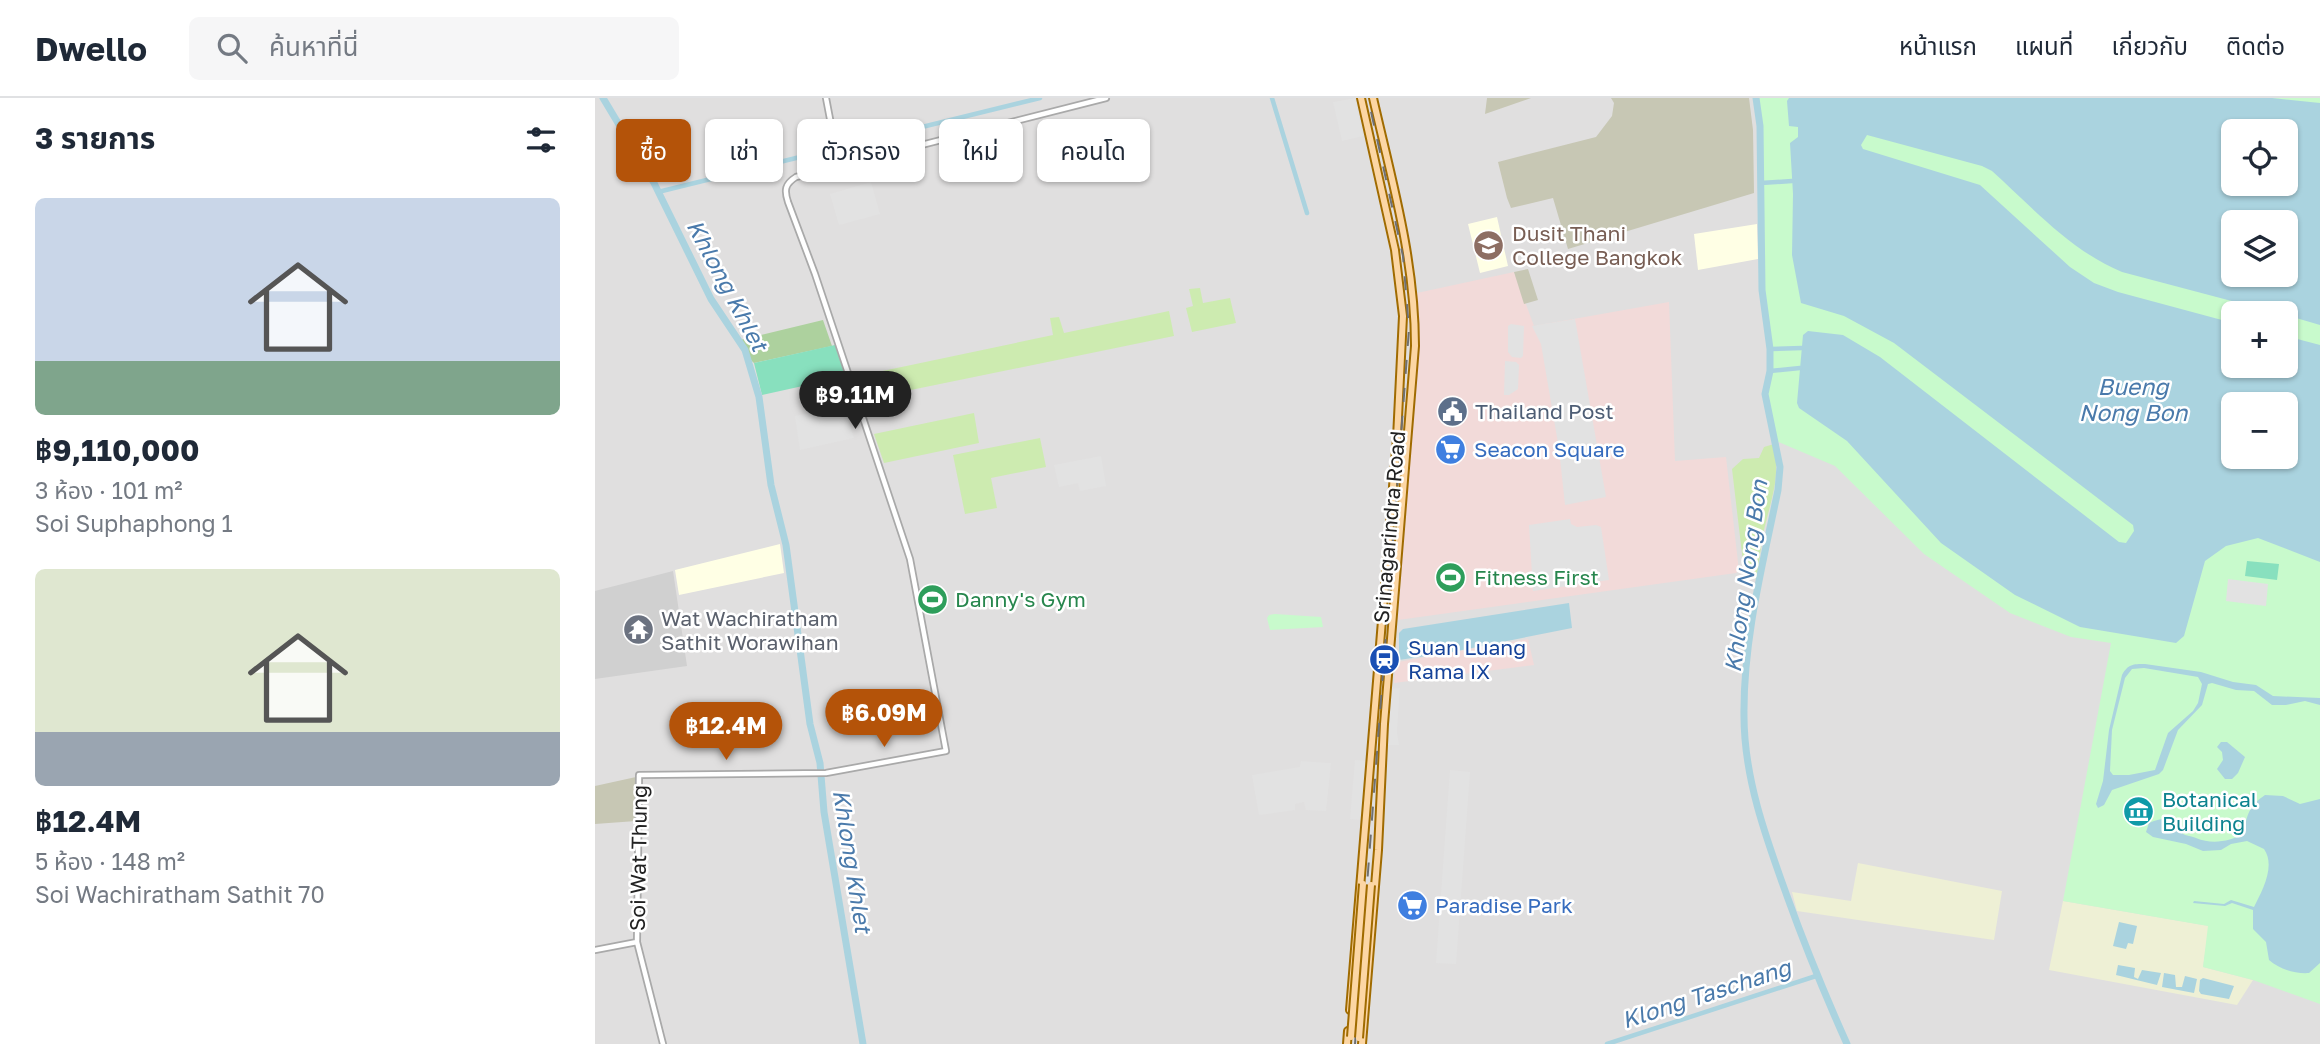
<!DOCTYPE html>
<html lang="th">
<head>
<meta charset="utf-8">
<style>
  body { margin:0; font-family:"Golos Text","Noto Sans Thai",sans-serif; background:#f6f6f7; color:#1f2937; height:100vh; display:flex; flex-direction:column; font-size:26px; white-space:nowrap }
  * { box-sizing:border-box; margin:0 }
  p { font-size:23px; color:#747a83 }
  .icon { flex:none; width:38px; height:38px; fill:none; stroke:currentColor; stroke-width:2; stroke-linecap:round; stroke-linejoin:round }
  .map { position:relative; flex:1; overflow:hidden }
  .details { display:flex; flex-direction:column; background:#fff; width:595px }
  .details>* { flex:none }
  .guide { position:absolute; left:21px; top:21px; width:665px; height:63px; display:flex; gap:14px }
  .tools { position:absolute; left:1626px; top:21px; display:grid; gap:14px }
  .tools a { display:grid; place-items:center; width:77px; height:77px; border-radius:10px; background:#fff; box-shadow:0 2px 5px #0004; font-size:35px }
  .price { position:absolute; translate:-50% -60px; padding:0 16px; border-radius:24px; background:#b45309; color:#fff; font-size:23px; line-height:46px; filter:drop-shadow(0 2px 4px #0008) }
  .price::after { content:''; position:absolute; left:50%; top:42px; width:21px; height:16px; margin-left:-10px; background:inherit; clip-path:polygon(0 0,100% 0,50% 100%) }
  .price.on { background:#222; color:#fff }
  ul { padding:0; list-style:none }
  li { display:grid; align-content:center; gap:14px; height:371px; padding:0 35px }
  li span { display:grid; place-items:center; height:217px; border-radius:10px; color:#555 }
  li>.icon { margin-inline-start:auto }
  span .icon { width:126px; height:126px; fill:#fffc; stroke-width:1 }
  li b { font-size:30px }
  h2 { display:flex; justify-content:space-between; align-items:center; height:84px; padding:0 35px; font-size:30px }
  .chip { padding:0 24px; border-radius:10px; background:#fff; box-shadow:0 2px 5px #0004; font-size:24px; line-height:63px }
  .chip.on { background:#b45309; color:#fff }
  header { display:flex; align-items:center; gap:42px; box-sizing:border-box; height:98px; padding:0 35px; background:#fff; border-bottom:2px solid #e0e1e3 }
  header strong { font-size:33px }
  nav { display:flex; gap:38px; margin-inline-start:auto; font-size:24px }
  .search { width:490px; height:63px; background:#f6f6f7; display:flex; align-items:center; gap:18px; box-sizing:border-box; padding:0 24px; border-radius:10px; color:#747a83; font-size:26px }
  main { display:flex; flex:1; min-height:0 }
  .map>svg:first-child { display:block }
  .residential { fill:#e0dfdf; fill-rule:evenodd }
  .commercial { fill:#f2dad9 }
  .education { fill:#ffffe5 }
  .religious { fill:#d0d0d0 }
  .construction { fill:#c7c7b4 }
  .farmland { fill:#eef0d5 }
  .grass { fill:#cdebb0 }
  .forest { fill:#add19e }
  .park { fill:#c8facc; fill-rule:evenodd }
  .pitch { fill:#88e0be }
  .parking { fill:#e2e2e2 }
  .water { fill:#aad3df; fill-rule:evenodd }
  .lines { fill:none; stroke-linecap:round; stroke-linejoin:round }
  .canal { stroke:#aad3df; stroke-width:4.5 }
  .river { stroke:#aad3df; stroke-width:7 }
  .tertiary-casing { stroke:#a9a9a9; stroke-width:8 }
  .primary-casing { stroke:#a06b00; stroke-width:10 }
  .tertiary { stroke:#fff; stroke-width:4.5 }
  .primary { stroke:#fcd6a4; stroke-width:6 }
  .rail { stroke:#707070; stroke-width:2; stroke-dasharray:14 14; stroke-linecap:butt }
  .primary-bridge-casing { stroke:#a06b00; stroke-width:10; stroke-linecap:butt }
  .primary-bridge { stroke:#fcd6a4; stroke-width:6 }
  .labels { text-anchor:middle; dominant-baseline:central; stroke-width:5; stroke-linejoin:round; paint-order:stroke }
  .education-label { font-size:21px; fill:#785e54; stroke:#fff; text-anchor:start }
  .service-label { font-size:21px; fill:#4e5e75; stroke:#fff; text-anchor:start }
  .shop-label { font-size:21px; fill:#366cbe; stroke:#fff; text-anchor:start }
  .street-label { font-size:21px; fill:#222; stroke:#fff }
  .leisure-label { font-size:21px; fill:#27864d; stroke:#fff; text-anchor:start }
  .worship-label { font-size:21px; fill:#5b616d; stroke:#fff; text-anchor:start }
  .transit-label { font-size:21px; fill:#164399; stroke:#fff; text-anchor:start }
  .culture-label { font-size:21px; fill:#0d838f; stroke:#fff; text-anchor:start }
  .water-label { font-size:23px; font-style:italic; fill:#4a7aab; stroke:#fff }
</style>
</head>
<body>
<header>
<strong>Dwello</strong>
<div class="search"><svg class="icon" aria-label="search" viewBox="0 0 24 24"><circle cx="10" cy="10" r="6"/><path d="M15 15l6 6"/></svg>ค้นหาที่นี่</div>
<nav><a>หน้าแรก</a><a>แผนที่</a><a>เกี่ยวกับ</a><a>ติดต่อ</a></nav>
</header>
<main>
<section class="details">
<h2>3 รายการ<svg class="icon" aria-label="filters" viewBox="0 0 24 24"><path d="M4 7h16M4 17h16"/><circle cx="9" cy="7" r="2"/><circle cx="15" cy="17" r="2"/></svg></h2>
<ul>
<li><span style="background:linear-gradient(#c9d6e8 75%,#7fa58c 0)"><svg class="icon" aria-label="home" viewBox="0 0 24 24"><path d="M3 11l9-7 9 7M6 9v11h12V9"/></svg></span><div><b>฿9,110,000</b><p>3 ห้อง · 101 m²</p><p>Soi Suphaphong 1</p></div></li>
<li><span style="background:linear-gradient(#dfe7d0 75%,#9aa5b1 0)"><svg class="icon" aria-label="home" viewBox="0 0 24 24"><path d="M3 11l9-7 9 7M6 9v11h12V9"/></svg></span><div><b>฿12.4M</b><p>5 ห้อง · 148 m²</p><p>Soi Wachiratham Sathit 70</p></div></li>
</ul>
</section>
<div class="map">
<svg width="1725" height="946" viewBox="0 0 1725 946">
  <rect width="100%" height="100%" fill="#f2efe9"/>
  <path class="residential" d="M0 0H1725V946H0ZM1638 33H1690V86H1638ZM1638 124H1690V177H1638ZM1638 215H1690V268H1638ZM1638 306H1690V359H1638Z"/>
  <path class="commercial" d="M919 174 939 228 1074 204 1080 363 1131 359 1144 473 1141 475 803 522 821 266 822 195Z
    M933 541 939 567 799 585 801 565 803 564Z"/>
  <path class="education" d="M902 119 913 168 885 175 873 126Z
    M1162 126 1163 161 1103 172 1099 136Z
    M185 446 189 475 84 497 80 472Z"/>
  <path class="religious" d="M78 473 92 568 0 581V493Z"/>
  <path class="construction" d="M892 0H936L890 16Z
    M1016 0H1154L1158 32 1159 95 973 151 958 100 916 110 912 100 903 64 1001 39 1017 18 1019 5Z
    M933 171 943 202 929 206 919 174Z
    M41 679V723L0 726V688Z"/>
  <path class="farmland" d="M1263 765 1407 793 1399 842 1202 813 1197 794 1256 803Z
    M1468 803 1614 828 1608 869 1658 882 1642 907 1454 872Z"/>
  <path class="grass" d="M605 190 608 205 635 200 641 225 597 234 591 210 598 208 594 191Z
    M574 213 579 238 267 302 259 279 458 237 455 220 464 219 469 235Z
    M379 315 384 345 289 365 279 336Z
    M445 340 451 369 396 380 402 410 370 416 358 357Z
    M1179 346C1185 382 1177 398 1169 432 1166 447 1164 464 1162 480L1150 481 1137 371 1148 361 1164 360 1169 349Z"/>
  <path class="forest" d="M228 222 237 248 159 265C152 260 150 249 145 242Z"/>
  <path class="park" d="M1161 0H1725V906L1658 882 1608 869 1613 828 1468 803 1516 545 1476 539 1415 515 1329 456 1240 368 1179 342 1170 296 1175 273V251L1167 192 1165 28ZM1638 33H1690V86H1638ZM1638 124H1690V177H1638ZM1638 215H1690V268H1638ZM1638 306H1690V359H1638Z
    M680 516 726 519 728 529 675 532 672 520 674 517Z"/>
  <path class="pitch" d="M240 247 253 278 167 297 159 265Z
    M1652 463 1684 466 1682 482 1650 478Z"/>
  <path class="parking" d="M760 0 768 38 747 43 738 4Z
    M276 84 285 116 244 127 235 96Z
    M980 221 1011 399 970 407 964 351 946 246 937 228Z
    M916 226 929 228 928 258 926 260 917 259 913 254V228Z
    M910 263 921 264 924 267 923 291 914 297H909Z
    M248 307 259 340 205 352 200 318Z
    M506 358 511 388 485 393 483 385 464 389 459 367Z
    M975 421 976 426 982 429 1001 427 1006 429 1014 482 938 493 934 427Z
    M1633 481 1673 486 1671 508 1631 503Z
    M805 590 802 635 804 647H791L794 591Z
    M760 662 772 663 767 722 755 721Z
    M706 663 736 665 731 713 711 712 709 704 700 706V712L664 717 657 677 705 669Z
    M855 672 875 674 861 866 841 865Z"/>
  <path class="water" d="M1194 0H1677L1725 5V227L1691 217 1690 215H1682L1527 174C1476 153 1437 109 1397 73L1387 68 1272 37 1266 47 1268 51 1385 87 1475 169 1499 185 1523 194 1638 225V268H1690L1691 238 1725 247V464L1663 440 1631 448 1610 463 1589 538 1581 545 1485 529 1420 497 1346 445 1252 343 1204 310 1202 305 1208 237 1213 233 1248 237 1285 259 1524 444 1531 445 1539 433 1538 427 1299 245 1249 218 1206 205 1197 157 1198 96 1195 45 1203 39V29L1194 28 1192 3ZM1638 33H1690V86H1638ZM1638 124H1690V177H1638ZM1638 306H1690V359H1638Z
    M974 505 977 530 857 554 804 562V535L808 531Z
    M1550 566 1606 574 1638 584 1661 587 1678 598 1725 600V607L1710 603 1691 607H1677L1659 593 1641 592 1617 585 1613 586 1607 607 1583 632 1568 672 1564 676 1517 692 1509 707 1503 710 1501 706 1508 683 1514 632 1527 577C1533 566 1538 566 1550 566ZM1549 570 1603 579 1607 586 1603 605 1598 613 1573 635 1560 672 1534 677H1518L1515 673 1517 632 1530 580 1537 571Z
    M1626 644H1632L1650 659 1643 675 1637 681H1630L1622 671 1628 662 1627 654 1622 649Z
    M1670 697 1688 698 1705 706 1725 701V865L1714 875C1700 876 1684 871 1674 862L1671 844 1658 831V812L1637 805 1630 808 1598 805 1599 803 1629 806 1636 802 1659 809C1667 793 1681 768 1669 751L1652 743 1636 746 1626 752 1608 753 1591 746 1558 739 1551 734 1554 725C1564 721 1574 718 1583 725 1585 739 1590 736 1601 740 1618 747 1634 743 1650 736 1650 718 1655 707 1670 697Z
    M1524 824 1542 828 1538 846 1533 845 1531 851 1518 848Z
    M1523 867 1540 870 1539 879 1543 881 1547 872 1566 875 1562 887 1521 877Z
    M1569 875 1580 877 1581 889H1587L1590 878 1602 881 1599 895 1567 889Z
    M1608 880 1639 888 1634 901 1606 896 1604 893 1605 882Z"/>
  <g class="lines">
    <path class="canal" d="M677 0 712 115
      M1166 85 1197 83
      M63 94 445 0
      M1175 251 1207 250
      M1175 273 1205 270
      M1012 946 1221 878"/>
    <path class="river" d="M8 0 59 85 116 201 150 252 164 299 176 387 191 447 215 626 225 665 229 714 268 946
      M1161 0 1165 28 1167 192 1175 251V273L1170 296 1185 369 1183 392C1168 465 1148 542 1149 618 1149 680 1171 740 1192 798 1210 848 1230 897 1252 946"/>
    <defs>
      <path id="tertiary" d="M231 0 244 68
        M0 852 42 844
        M68 946 42 844 44 677 231 675 351 653 315 461 220 176 193 104C189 92 190 86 201 79L511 0"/>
      <path id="primary" d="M755 912 802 340 808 218 800 152 766 0
        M752 946 753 933
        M767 946 783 752 789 626 820 248C820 162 797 83 778 0"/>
    </defs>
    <use href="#tertiary" class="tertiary-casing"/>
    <use href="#primary" class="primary-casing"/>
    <use href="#tertiary" class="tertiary"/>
    <use href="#primary" class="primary"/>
    <path class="rail" d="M760 946 814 231 808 158 773 0"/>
    <defs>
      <path id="primary-bridge" d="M756 939 768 786
        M764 940 776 787"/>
    </defs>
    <use href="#primary-bridge" class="primary-bridge-casing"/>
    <use href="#primary-bridge" class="primary-bridge"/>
  </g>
  <defs>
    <symbol id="university-disc" viewBox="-11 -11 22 22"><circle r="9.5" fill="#8d6e63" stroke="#fff"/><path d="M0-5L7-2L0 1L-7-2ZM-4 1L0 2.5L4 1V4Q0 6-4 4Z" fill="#fff"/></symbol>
    <symbol id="civic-disc" viewBox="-11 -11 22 22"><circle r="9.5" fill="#5c6f8a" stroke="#fff"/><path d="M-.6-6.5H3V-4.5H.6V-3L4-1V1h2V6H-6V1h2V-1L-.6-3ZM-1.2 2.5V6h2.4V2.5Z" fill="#fff"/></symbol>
    <symbol id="supermarket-disc" viewBox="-11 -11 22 22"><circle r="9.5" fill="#3f7fe0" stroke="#fff"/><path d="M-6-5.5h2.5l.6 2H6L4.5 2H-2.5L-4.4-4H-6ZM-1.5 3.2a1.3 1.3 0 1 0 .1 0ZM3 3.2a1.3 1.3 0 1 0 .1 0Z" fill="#fff"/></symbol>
    <symbol id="stadium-disc" viewBox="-11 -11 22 22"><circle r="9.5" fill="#2e9e5b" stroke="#fff"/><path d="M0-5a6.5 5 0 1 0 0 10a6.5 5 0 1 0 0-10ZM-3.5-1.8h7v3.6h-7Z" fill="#fff"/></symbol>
    <symbol id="temple-disc" viewBox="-11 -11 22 22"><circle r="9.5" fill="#6b7280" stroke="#fff"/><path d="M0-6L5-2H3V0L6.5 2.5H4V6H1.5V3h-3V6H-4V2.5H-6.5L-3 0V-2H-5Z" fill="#fff"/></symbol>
    <symbol id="station-disc" viewBox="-11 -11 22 22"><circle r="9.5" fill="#1a4fb4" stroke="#fff"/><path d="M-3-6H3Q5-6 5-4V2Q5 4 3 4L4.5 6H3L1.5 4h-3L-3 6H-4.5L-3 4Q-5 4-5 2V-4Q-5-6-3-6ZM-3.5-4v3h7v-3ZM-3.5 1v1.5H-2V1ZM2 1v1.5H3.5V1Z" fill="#fff"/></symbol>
    <symbol id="museum-disc" viewBox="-11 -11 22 22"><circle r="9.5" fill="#0f9aa8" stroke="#fff"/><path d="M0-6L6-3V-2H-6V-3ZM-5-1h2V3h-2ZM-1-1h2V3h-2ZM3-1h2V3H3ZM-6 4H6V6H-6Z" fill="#fff"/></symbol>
  </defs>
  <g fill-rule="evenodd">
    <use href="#university-disc" x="876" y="130" width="35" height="35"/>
    <use href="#civic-disc" x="840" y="296" width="35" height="35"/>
    <use href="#supermarket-disc" x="838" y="334" width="35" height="35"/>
    <use href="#stadium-disc" x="838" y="462" width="35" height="35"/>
    <use href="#stadium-disc" x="320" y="484" width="35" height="35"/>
    <use href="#temple-disc" x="26" y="514" width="35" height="35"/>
    <use href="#station-disc" x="772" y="544" width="35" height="35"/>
    <use href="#museum-disc" x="1526" y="696" width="35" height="35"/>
    <use href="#supermarket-disc" x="800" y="790" width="35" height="35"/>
  </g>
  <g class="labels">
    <g class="education-label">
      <text x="917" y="135">Dusit Thani<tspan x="917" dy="24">College Bangkok</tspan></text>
    </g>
    <g class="service-label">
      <text x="880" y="313">Thailand Post</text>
    </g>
    <g class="shop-label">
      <text x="879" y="351">Seacon Square</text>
      <text x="840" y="807">Paradise Park</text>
    </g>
    <g class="street-label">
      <text transform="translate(794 429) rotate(-85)">Srinagarindra Road</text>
      <text transform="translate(43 760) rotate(-89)">Soi Wat Thung</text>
    </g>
    <g class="leisure-label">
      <text x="879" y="479">Fitness First</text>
      <text x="360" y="501">Danny's Gym</text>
    </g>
    <g class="worship-label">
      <text x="66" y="520">Wat Wachiratham<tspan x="66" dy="24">Sathit Worawihan</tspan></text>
    </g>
    <g class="transit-label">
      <text x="813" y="549">Suan Luang<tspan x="813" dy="24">Rama IX</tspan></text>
    </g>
    <g class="culture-label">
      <text x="1567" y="701">Botanical<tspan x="1567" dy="24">Building</tspan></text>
    </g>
    <g class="water-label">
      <text transform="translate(133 187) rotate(62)">Khlong Khlet</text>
      <text x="1538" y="288">Bueng<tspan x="1538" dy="26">Nong Bon</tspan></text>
      <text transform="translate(1150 478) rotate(-82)">Khlong Nong Bon</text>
      <text transform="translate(258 763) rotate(81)">Khlong Khlet</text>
      <text transform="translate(1111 895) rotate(-18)">Klong Taschang</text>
    </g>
  </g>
</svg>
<div class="tools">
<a><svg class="icon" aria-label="locate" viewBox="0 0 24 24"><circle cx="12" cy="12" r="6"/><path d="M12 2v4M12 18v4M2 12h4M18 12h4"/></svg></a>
<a><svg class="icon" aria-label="layers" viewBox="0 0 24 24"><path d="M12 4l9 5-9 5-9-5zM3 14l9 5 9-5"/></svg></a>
<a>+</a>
<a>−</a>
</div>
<b class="price on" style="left:260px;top:333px">฿9.11M</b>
<b class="price" style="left:289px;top:651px">฿6.09M</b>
<b class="price" style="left:131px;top:664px">฿12.4M</b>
<div class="guide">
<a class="chip on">ซื้อ</a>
<a class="chip">เช่า</a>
<a class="chip">ตัวกรอง</a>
<a class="chip">ใหม่</a>
<a class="chip">คอนโด</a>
</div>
</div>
</main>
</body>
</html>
